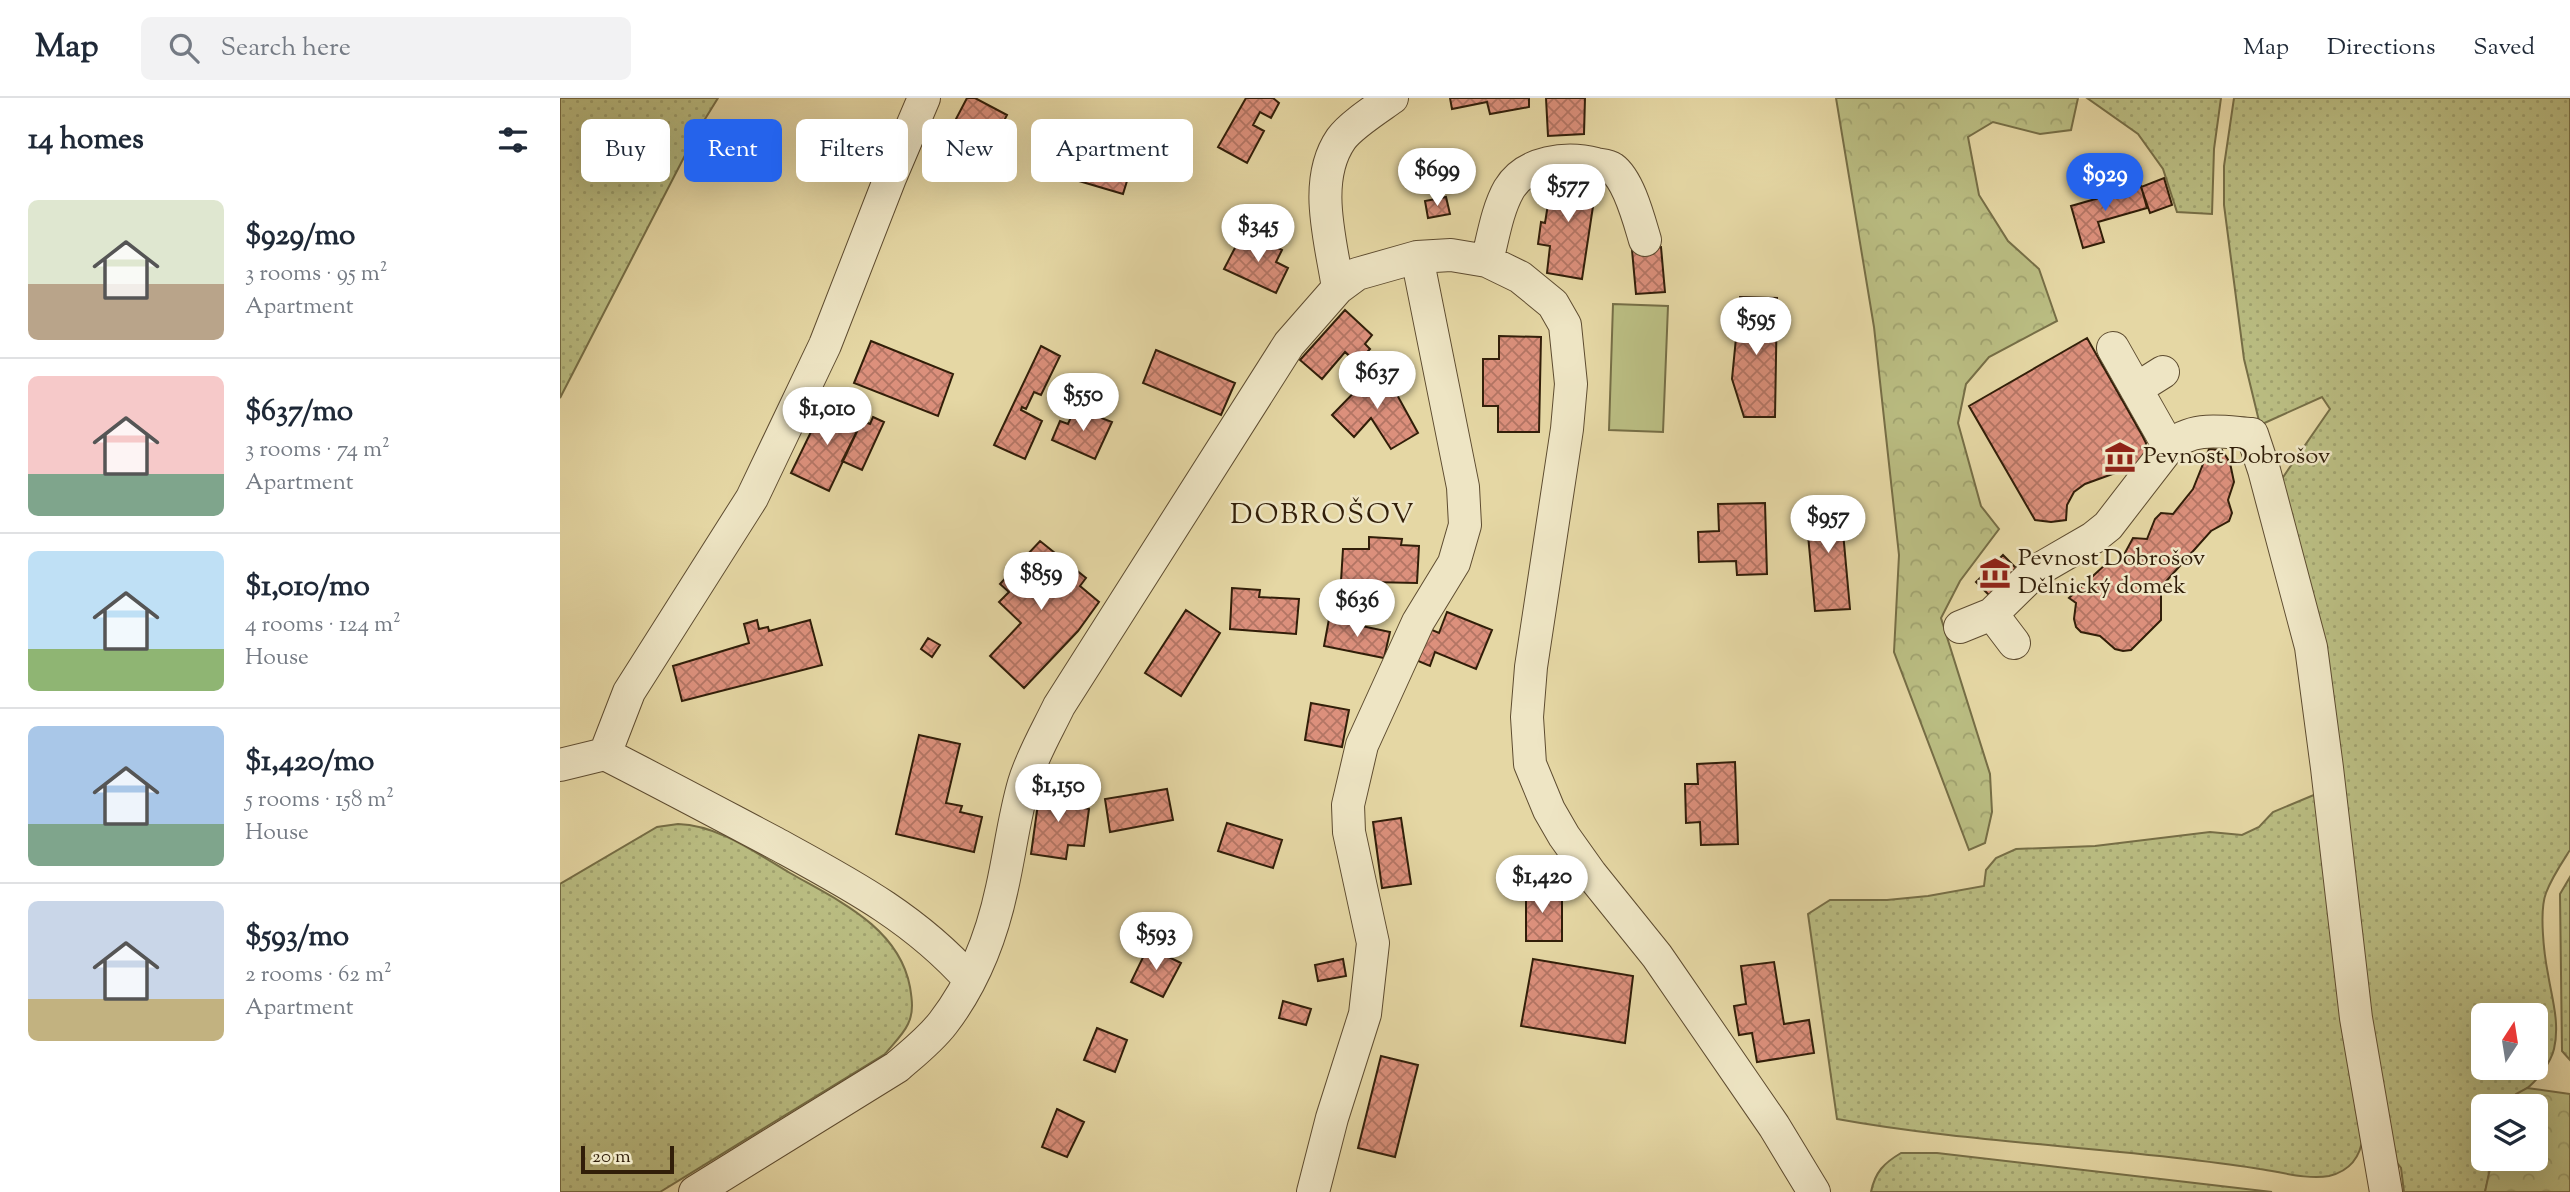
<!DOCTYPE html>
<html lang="en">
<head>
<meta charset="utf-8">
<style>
  body { margin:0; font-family:"Sorts Mill Goudy",serif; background:#f2f2f3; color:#1f2937; height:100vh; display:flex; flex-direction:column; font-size:26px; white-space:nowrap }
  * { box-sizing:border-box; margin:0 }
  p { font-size:23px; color:#747a83 }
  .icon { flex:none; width:38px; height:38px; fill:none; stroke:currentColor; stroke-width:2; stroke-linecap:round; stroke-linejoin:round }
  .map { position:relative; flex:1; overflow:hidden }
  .drawer { display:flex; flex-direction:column; background:#fff; width:560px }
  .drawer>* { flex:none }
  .top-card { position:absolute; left:21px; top:21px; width:665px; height:63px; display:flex; gap:14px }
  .needle { width:46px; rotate:12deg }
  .controls { position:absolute; left:1911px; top:905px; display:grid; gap:14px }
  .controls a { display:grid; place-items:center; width:77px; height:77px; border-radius:10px; background:#fff; box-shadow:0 7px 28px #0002; font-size:35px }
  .scale { position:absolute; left:21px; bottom:18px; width:93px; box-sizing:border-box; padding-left:7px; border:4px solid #311e09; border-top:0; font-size:19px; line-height:24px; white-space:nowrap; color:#311e09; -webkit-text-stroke:5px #eee5c4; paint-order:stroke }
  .price { position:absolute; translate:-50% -60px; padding:0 16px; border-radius:24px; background:#fff; color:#222; font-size:23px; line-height:46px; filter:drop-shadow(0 2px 4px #0008) }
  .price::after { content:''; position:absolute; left:50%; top:42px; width:21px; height:16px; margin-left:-10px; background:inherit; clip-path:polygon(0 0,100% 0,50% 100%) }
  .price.on { background:#2563eb; color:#fff }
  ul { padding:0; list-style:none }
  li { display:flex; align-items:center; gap:21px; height:175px; padding:0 28px }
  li+li { border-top:2px solid #e0e1e3 }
  li span { display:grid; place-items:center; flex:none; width:196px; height:140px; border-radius:10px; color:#555 }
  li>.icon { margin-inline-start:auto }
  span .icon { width:84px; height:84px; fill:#fffc; stroke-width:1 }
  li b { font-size:30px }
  h2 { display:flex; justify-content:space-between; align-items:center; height:84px; padding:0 28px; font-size:30px }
  .chip { padding:0 24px; border-radius:10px; background:#fff; box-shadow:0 7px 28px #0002; font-size:24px; line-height:63px }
  .chip.on { background:#2563eb; color:#fff }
  header { display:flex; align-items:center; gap:42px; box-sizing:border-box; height:98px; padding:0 35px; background:#fff; border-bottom:2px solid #e0e1e3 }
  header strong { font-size:33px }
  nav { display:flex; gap:38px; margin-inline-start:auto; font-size:24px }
  .search { width:490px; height:63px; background:#f2f2f3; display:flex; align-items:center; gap:18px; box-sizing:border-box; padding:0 24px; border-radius:10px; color:#747a83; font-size:26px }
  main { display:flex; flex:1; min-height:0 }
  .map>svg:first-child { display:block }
  .grass { fill:url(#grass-dots); stroke:#766e46; stroke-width:2; fill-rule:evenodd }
  .forest { fill:url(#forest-crowns); stroke:#766e46; stroke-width:2 }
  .garden { fill:#babd82; stroke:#766e46; stroke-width:2 }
  .building { fill:url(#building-cross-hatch); stroke:#311e09; stroke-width:2 }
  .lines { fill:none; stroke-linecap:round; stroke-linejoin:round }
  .minor-casing { stroke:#5e4c30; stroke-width:34 }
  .minor { stroke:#eee5c4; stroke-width:32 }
  .labels { text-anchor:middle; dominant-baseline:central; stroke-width:5; stroke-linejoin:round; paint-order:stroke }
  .poi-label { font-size:24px; fill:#311e09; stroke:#eee5c4; text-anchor:start }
  .quarter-label { font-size:28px; letter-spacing:2px; fill:#311e09; stroke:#eee5c4 }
</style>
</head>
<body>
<header>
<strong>Map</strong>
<div class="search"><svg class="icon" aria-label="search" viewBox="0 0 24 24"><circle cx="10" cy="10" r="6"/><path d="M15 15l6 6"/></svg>Search here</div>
<nav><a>Map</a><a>Directions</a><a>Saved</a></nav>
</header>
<main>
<section class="drawer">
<h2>14 homes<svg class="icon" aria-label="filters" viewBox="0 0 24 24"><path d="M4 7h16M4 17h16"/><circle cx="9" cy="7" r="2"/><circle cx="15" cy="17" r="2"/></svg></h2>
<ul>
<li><span style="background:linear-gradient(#dfe7d0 60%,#b9a48a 0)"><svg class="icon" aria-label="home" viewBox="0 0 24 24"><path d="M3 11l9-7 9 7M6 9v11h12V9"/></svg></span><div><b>$929/mo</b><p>3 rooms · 95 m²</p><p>Apartment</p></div></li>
<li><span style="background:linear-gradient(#f6c9c9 70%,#7fa58c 0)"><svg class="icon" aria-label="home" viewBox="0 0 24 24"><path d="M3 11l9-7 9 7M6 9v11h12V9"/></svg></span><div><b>$637/mo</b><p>3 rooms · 74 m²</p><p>Apartment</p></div></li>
<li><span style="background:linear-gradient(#bfe0f5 70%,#8fb573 0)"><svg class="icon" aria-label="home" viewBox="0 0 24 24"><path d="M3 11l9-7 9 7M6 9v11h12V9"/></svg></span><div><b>$1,010/mo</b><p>4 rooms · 124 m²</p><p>House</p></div></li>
<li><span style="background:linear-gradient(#a9c7e8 70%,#7fa58c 0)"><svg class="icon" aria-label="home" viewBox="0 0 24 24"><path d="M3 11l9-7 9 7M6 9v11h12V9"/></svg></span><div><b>$1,420/mo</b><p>5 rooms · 158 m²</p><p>House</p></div></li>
<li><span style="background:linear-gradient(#c9d6e8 70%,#c2b280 0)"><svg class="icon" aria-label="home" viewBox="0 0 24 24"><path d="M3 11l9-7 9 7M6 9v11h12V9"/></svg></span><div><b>$593/mo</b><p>2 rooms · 62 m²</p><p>Apartment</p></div></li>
</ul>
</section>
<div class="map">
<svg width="2010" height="1094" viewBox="0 0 2010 1094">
  <defs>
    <pattern id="grass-dots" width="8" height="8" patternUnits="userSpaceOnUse" patternTransform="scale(1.75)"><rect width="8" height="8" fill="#babd82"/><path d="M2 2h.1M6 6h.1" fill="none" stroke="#a0a26f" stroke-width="1.8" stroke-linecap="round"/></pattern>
    <pattern id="forest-crowns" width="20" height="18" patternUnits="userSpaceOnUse" patternTransform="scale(1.75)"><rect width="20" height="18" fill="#babd82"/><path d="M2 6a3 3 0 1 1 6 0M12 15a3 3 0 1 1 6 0" fill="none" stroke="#a0a26f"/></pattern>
    <pattern id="building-cross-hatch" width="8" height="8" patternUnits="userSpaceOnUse" patternTransform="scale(1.75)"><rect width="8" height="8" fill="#dc907c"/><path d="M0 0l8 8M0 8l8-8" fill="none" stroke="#b37564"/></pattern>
  </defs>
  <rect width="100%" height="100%" fill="#e5d7a4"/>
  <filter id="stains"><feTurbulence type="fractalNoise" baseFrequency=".00286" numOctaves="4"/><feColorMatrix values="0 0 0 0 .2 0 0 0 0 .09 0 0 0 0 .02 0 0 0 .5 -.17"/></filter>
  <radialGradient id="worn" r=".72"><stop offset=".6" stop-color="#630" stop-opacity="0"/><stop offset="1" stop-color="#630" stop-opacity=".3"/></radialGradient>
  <path class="grass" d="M0 0H158L137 34 0 300Z
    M1527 0H1661L1654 51 1652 116 1617 114 1603 71 1578 36Z
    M1674 0H2010V752C2001 766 1992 779 1986 795 1979 813 1984 856 1988 876 1992 901 2000 925 1994 951 1991 964 1977 983 1966 991 1958 997 1952 999 1946 1008H1923V1060L1932 1061V1064L1925 1094H1844L1841 1070 1831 1057 1719 385 1770 311 1762 299 1700 327 1684 261 1664 107V68ZM1923 917H1976V970H1923Z
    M1761 694 1803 1037C1801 1058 1790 1073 1769 1078 1748 1082 1721 1074 1700 1071 1676 1067 1651 1064 1626 1061 1510 1047 1393 1042 1277 1021L1248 816 1270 802H1327L1368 798 1424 788 1426 772 1436 760 1456 751 1535 748 1650 734 1682 737 1699 729 1713 714Z
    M118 726C158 727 196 755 230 775 277 802 339 829 350 889 352 901 354 914 348 926 343 937 332 947 325 956L100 1094H0V786L97 729Z
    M2010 779V962L2002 953 2000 796Z
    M1341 1055H1377L1712 1094H1311C1315 1074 1324 1065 1341 1055Z"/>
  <path class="forest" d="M1276 0H1518L1511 32 1480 36 1433 24 1408 39 1419 97 1448 143 1479 171 1497 223 1429 259 1406 286 1398 325 1421 408 1439 431 1400 483 1381 520 1430 676 1432 714 1425 745 1409 752 1334 554 1339 457 1314 229Z
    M1967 990 2010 996V1094H1925L1932 1061 1976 1060V1008H1946L1956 996Z"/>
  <path class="garden" d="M1053 206 1108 208 1103 334 1049 332Z"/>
  <path class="building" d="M407 0H415L447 17 425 60 386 40Z
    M686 0H713L719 5 711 20 700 14 693 27 704 33 687 65 658 49Z
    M890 0H969V9L930 16 927 4 892 11Z
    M986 0H1025L1024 36 988 38Z
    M531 45 575 57 563 96 519 83Z
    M993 75 1037 82 1022 181 987 175 990 148 978 146 981 124 985 125Z
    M1604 80 1612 107 1590 115 1581 89Z
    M1581 88 1587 110 1538 124 1544 144 1523 150 1511 108Z
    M886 99 890 116 868 120 865 103Z
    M696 139 722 152 716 164 728 170 716 195 664 171 678 144 690 150Z
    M1101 149 1105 194 1076 196 1072 152Z
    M1180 199 1217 200 1215 319H1184L1172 281Z
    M785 212 812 237 805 246 810 251 797 265 785 254 762 281 740 262Z
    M939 238 981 239 979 334H938V308H923V261H939Z
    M1527 240 1582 337 1586 345 1585 357 1575 368 1525 386 1514 394 1507 407 1506 422 1491 424 1475 422 1409 308Z
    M311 243 393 276 378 318 294 285Z
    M481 248 500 258 481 297 474 294 466 311 462 309 461 312 482 323 465 361 434 347Z
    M596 252 675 285 661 317 583 285Z
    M818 270 838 293 836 295 858 335 831 351 811 320 794 339 772 317Z
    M265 305 302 323 269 393 231 375Z
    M515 310 552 324 535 361 492 342 500 323 508 326Z
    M313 319 324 324 302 372 282 363 302 323 310 326Z
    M1649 351 1662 352 1670 365 1674 384 1668 402 1672 415 1669 423 1651 433 1601 489V522L1571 552 1563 553 1555 551 1540 538 1521 534 1516 529 1514 521 1516 505 1509 500 1547 465 1559 466 1573 440 1587 441 1595 421 1601 415 1613 416 1633 391Z
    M1280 401 1290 511 1255 513 1245 404Z
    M1205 405 1207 476 1177 477 1176 463 1139 464 1138 434 1159 433 1158 406Z
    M809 439 842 441 841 447 859 448 857 485 810 484 809 502 780 499 783 451H809Z
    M480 443 526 480 520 488 539 504 518 533 464 590 430 558 461 525 439 504 449 494 440 486Z
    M1443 457 1456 470 1429 497 1416 484Z
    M672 490 700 492 699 499 739 501 736 536 670 531Z
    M626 512 660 535 621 598 585 575Z
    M887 514 932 532 916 571 875 554 870 568 851 560 865 529 879 535Z
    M769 521 830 534 824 560 764 548Z
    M197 522 199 531 208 529 209 533 250 522 262 567 122 603 113 568 189 545 184 526Z
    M368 540 380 547 372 559 361 551Z
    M751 605 789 612 782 649 745 642Z
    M359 637 400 646 386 705 402 708 400 714 422 719 414 754 336 736Z
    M1175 664 1178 746 1141 747 1140 724 1126 725 1125 686H1138L1137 666Z
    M480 691 515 695 513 708 529 711 524 748 508 747 506 761 471 756Z
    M607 691 613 722 550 734 545 701Z
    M841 720 851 786 822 790 813 724Z
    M667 725 722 742 713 770 658 753Z
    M966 782 983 783 982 801H1002V843H966Z
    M588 849 621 865 603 899 571 884Z
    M783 861 786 878 758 883 755 867Z
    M973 861 1073 878 1065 945 961 928Z
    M1214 864 1224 926 1249 922 1254 955 1197 964 1192 935 1179 937 1174 908 1186 906 1181 868Z
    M723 903 751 911 746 927 719 920Z
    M537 930 567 942 555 974 524 962Z
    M821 958 858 967 835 1059 798 1050Z
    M497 1011 524 1024 507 1059 482 1049Z"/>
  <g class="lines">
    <defs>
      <path id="minor" d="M927 163C933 140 937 112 949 91 966 63 1007 58 1036 66 1040 67 1048 67 1052 70 1069 82 1079 122 1085 142
        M778 190C771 143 752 83 781 41 791 27 818 10 832 0
        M1553 250 1609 349
        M1576 291 1603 274
        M1432 516 1454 545
        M1400 529 1432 516 1476 473 1533 440 1548 428 1609 349C1633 327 1662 334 1692 336L1704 372 1751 549 1767 670 1796 920 1826 1094
        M45 656 69 594 192 400 265 247 330 80 364 0
        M0 667 45 656C102 685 158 715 215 745 288 785 354 819 410 882
        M135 1094 337 969C353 955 370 942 383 925 413 886 432 837 442 790 450 755 454 719 464 685 472 658 487 633 499 608L729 246 778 190 797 176 857 159 891 157 927 163 960 179 993 206 1005 227 1011 286 1007 331 971 569 967 619 970 666 989 712 1004 738 1031 776 1097 858 1214 1028 1254 1094
        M753 1094 772 1020 805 916 813 845 789 734 788 707 802 647 858 524 894 465 905 427 903 389 857 159"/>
    </defs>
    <use href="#minor" class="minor-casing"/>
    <use href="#minor" class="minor"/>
  </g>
  <defs>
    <symbol id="museum-bare" viewBox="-9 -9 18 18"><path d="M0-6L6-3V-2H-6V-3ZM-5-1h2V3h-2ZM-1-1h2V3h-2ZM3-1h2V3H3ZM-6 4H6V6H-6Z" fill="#8f2418" stroke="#eee5c4" stroke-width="2.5" paint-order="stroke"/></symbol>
  </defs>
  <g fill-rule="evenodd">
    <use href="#museum-bare" x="1538" y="337" width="44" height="44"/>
    <use href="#museum-bare" x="1413" y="453" width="44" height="44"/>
  </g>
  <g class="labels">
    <g class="poi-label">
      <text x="1583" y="359">Pevnost Dobrošov</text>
      <text x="1458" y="461">Pevnost Dobrošov<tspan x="1458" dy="28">Dělnický domek</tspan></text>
    </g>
    <g class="quarter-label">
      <text x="763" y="418">DOBROŠOV</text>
    </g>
  </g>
  <rect width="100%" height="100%" filter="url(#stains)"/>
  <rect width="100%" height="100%" fill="url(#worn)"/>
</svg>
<div class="controls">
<a><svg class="needle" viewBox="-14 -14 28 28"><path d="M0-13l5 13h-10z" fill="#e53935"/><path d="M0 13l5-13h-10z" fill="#747a83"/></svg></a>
<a><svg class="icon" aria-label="layers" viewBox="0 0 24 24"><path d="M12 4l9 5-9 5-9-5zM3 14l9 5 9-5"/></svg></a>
</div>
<div class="scale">20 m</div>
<b class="price" style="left:877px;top:110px">$699</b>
<b class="price on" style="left:1545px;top:115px">$929</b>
<b class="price" style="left:1008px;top:126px">$577</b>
<b class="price" style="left:698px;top:166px">$345</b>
<b class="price" style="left:1196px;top:259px">$595</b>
<b class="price" style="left:817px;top:313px">$637</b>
<b class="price" style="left:523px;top:335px">$550</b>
<b class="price" style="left:267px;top:349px">$1,010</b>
<b class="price" style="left:1268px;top:457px">$957</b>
<b class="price" style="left:481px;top:514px">$859</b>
<b class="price" style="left:797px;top:541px">$636</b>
<b class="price" style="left:498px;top:726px">$1,150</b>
<b class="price" style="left:982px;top:817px">$1,420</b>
<b class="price" style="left:596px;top:874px">$593</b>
<div class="top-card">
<a class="chip">Buy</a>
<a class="chip on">Rent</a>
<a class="chip">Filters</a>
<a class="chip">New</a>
<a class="chip">Apartment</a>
</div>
</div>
</main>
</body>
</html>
